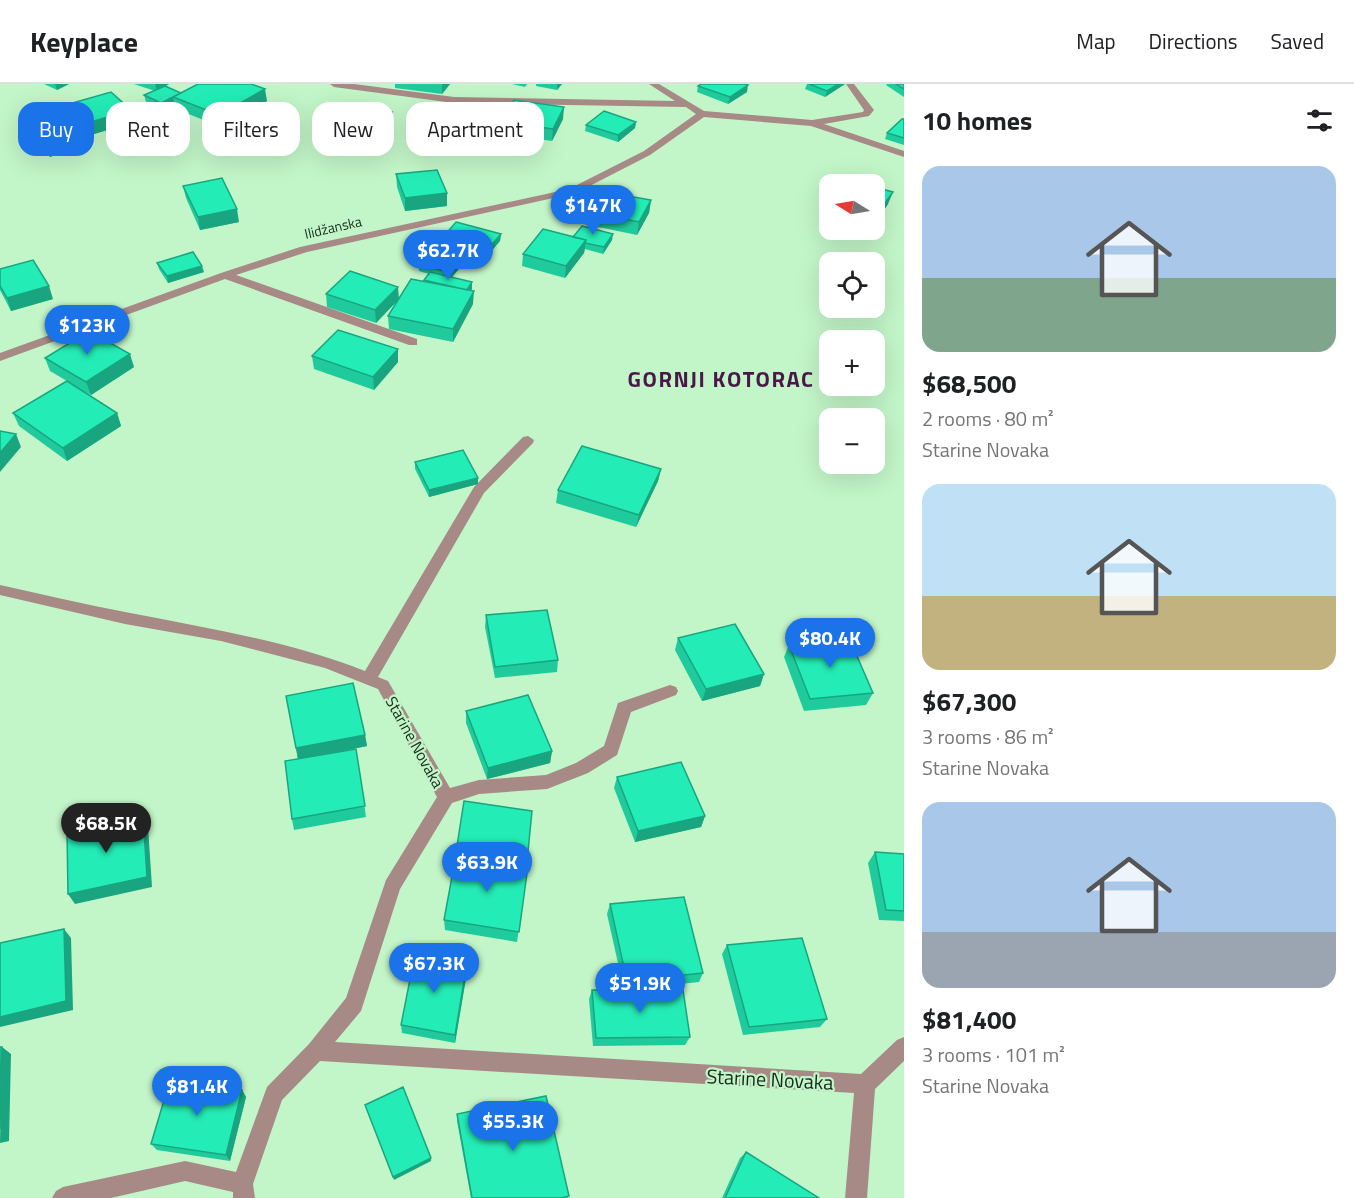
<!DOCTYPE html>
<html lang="en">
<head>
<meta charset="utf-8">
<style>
  body { margin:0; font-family:"Titillium Web",sans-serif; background:#f6f6f6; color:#202124; height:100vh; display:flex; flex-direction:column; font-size:22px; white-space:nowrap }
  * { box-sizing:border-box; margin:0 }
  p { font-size:20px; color:#757577 }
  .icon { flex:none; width:33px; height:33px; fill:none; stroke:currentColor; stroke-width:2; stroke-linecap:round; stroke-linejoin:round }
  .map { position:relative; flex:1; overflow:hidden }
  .sheet { display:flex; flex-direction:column; background:#fff; width:450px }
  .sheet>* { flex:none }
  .top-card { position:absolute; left:18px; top:18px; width:570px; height:54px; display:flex; gap:12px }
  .needle { width:39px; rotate:281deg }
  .tools { position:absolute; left:819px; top:90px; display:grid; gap:12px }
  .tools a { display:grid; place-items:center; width:66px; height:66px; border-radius:12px; background:#fff; box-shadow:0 6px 24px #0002; font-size:30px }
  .price { position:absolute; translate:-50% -51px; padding:0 14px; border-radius:21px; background:#1a73e8; color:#fff; font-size:20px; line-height:39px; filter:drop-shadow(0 2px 3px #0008) }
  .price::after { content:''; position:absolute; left:50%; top:36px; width:18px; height:14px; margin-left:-9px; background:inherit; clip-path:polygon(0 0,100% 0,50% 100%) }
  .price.on { background:#222; color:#fff }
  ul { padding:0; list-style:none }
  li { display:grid; align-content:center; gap:12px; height:318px; padding:0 18px }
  li span { display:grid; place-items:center; height:186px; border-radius:18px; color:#555 }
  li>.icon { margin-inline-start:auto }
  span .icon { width:108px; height:108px; fill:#fffc; stroke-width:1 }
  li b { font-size:26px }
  h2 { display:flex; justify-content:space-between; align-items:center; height:72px; padding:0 18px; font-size:26px }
  .pill { padding:0 21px; border-radius:18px; background:#fff; box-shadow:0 6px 24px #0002; font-size:21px; line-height:54px }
  .pill.on { background:#1a73e8; color:#fff }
  header { display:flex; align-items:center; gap:36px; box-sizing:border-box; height:84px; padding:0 30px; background:#fff; border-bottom:2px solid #e0e0e0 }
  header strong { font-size:28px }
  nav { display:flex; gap:33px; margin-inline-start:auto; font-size:21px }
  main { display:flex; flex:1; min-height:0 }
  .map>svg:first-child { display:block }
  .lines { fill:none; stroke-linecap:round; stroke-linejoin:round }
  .minor { fill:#a78985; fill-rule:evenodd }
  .wall { fill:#1fcb9d }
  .shaded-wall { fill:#19a57f }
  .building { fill:#24ecb6; stroke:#19a57f; stroke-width:1.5 }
  .labels { text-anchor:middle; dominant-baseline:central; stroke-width:4.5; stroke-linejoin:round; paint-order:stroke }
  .far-street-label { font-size:14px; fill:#182c1b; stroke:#c2f5c8 }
  .street-label { font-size:16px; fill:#182c1b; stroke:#c2f5c8 }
  .near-street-label { font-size:20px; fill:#182c1b; stroke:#c2f5c8 }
  .district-label { font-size:22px; font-weight:bold; letter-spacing:1.5px; fill:#491848; stroke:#c2f5c8 }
</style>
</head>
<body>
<header>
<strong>Keyplace</strong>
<nav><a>Map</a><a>Directions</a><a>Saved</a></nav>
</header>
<main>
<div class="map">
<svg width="904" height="1114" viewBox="0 0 904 1114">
  <rect width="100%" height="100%" fill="#c2f5c8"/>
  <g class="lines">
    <path class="minor" d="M330 0H354L454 13 675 17 649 0H659L704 27 812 36 863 28 864 26 846 0H854L874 26 869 32 824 40 904 67V73L811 42 704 33 650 71 576 109 307 168 236 191 417 255V261H409L225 195 0 277V269L221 189 300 163 569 105 644 67 696 30 686 23 454 19 334 3Z
      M528 352 534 356 533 359 484 409 378 593 388 597 450 704 479 696 546 691 576 679 604 662 618 619 670 601 676 603 678 607 676 611 631 628 617 671 588 689 547 705 479 710 452 719 400 805 361 927 335 958 861 990 897 956 904 953V977L875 1005 867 1114H845L854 1009 320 977 282 1016 253 1100 255 1114H233V1108L185 1097 111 1114H52L56 1107 63 1103 185 1077 236 1088 267 1003 309 960 346 914 386 796 437 713 378 605 325 584 221 557 125 540 0 511V501C42 510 83 520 125 528 207 544 288 557 365 587L474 403 523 353Z"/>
  </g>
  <path class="wall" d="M44 0H69L57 6Z
    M134 0H169L166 2 181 9 267 17 221 43 176 25 174 19 162 25 146 18 144 11 155 7Z
    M395 0H450L442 10 395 4Z
    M512 0H527L525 3Z
    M536 0H562L557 6 536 2Z
    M807 0H845L825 13 805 5Z
    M887 0H904V13L886 1Z
    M698 2 747 8 728 20 697 8Z
    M72 19 131 26 134 38 94 50 75 31Z
    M392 28V40L376 62 331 54 330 42Z
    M563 35 552 57 502 50V38Z
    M904 35V61L885 55 887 49Z
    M636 38 635 44 618 58 585 47 586 41Z
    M75 56 77 63 50 73 39 64 37 58Z
    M396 90 447 109V122L405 127 397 103Z
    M183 102 239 138 200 146 186 114Z
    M874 103 888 120 876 138H874Z
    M830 109V125L825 123Z
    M651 116 649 129 637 151 579 139 580 126 605 118Z
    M501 150 500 157 488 171 470 166V172L452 193 472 205 471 206 473 220 453 258 389 245 388 232 397 217 376 239 327 223 326 210 399 214 424 197V196L429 190 419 187V180L444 158V152Z
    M573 153 612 156 603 170 585 165 584 169 565 194 522 182 523 170Z
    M157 179 204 188 168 199 159 185Z
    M0 185 53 215 11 227 0 206Z
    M398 265V278L374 306 314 285 312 272Z
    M45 274 134 283 91 311 81 306 117 329 121 342 67 377 19 342 13 329 67 297 50 287Z
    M415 378 478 400 429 413 415 385Z
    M661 385 658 397 636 443 556 419 558 406Z
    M486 531 558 576 557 588 495 594 485 543Z
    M678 554 764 590 760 602 702 617 675 566Z
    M789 561 873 609 866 621 804 627 784 573Z
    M466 627 552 667 550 679 487 695 466 639Z
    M365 651 367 662 338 668 356 665 366 733 294 746 292 735 298 675 296 664Z
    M617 693 705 732 701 743 635 758 614 704Z
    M532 727 526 782H528L517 858 445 846 444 836 456 768Z
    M875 768 904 770V837L879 836 868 779Z
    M610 820 703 889 699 898 624 906 607 830Z
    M727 861 827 935 820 943 743 951 722 870Z
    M467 888 455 959 402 949 401 941Z
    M592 906 690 953 685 961 593 962 589 915Z
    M242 1006 246 1013 230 1077 157 1066 151 1060Z
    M457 1030 569 1112 568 1114H471L457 1037Z
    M746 1068 819 1114H722L740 1074Z"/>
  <path class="shaded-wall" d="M55 0H69L57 6Z
    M155 0H169L157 7Z
    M442 0H450L442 10Z
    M557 0H562L557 6Z
    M838 0H845L825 13 827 7Z
    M748 1 747 8 728 20 730 13Z
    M265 5 267 17 221 43 219 31Z
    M181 9 173 13 174 19 162 25 161 19Z
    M564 23 563 35 552 57 553 45Z
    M131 26 134 38 94 50 91 38Z
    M392 28V40L376 62 375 50Z
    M636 38 635 44 618 58V51Z
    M75 56 77 63 50 73 48 66Z
    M893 108 888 120 876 138 880 126Z
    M447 109V122L405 127V114Z
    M651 116 649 129 637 151 639 138Z
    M237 125 239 138 200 146 198 133Z
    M501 150 500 157 488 171V165Z
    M613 150 612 156 603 170 604 163Z
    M586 156 584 169 565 194 566 182Z
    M470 165V172L450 195V189Z
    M202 182 204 188 168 199 167 192Z
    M472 198V205L466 213 467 206Z
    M49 202 53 215 11 227 7 214Z
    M398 203 399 215 376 239 375 226Z
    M474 207 473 220 453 258V245Z
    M398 265V278L374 306 373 293Z
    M130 270 134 283 91 311 86 298Z
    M117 329 121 342 67 377 63 364Z
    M16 350 21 363 0 388V369Z
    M661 385 658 397 636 443 639 431Z
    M478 394V400L429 413V406Z
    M764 590 760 602 702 617 706 605Z
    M365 651 367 662 298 676 296 664Z
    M552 667 550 679 487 695 488 684Z
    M143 731 148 742 152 803 75 820 68 810Z
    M705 732 701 743 635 758 638 747Z
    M64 845 71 854 73 926 0 943V933Z
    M467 879V888L455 959V951Z
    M2 963 11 970 9 1057 0 1059Z
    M242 1006 246 1013 230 1077 226 1071Z
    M431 1074V1077L394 1096 393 1093Z"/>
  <path class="building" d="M198 0H251L265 5 219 31 173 13Z
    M701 0H744L748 1 730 13 698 2Z
    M809 0H838L827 7Z
    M896 0H904V5Z
    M165 2 181 9 161 19 144 11Z
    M111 8 131 26 91 38 72 19Z
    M514 16 564 23 553 45 502 38Z
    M348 21 392 28 375 50 330 42Z
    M604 27 636 38 618 51 586 41Z
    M902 35H904V54L887 49Z
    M65 48 75 56 48 66 37 58Z
    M437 86 447 109 405 114 396 90Z
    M842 93 867 100H836Z
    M222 94 237 125 198 133 183 102Z
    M874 103 893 108 880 126 874 124Z
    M611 109 651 116 639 138 580 126 587 114 605 118Z
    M456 138 501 150 488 165 444 152Z
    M582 142 613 150 604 163 585 159 586 156 573 153Z
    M543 145 586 156 566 182 523 170Z
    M441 157 470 165 450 189 419 180Z
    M193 168 202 182 167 192 157 179Z
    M33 176 49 202 7 214 0 202V185Z
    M350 187 398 203 375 226 326 210Z
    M430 188 472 198 467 206 424 196Z
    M411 195 474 207 453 245 388 232Z
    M338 246 398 265 373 293 312 272Z
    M89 247 130 270 86 298 45 274Z
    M67 297 117 329 63 364 13 329Z
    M0 347 16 350 0 369Z
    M582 362 661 385 639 431 558 406Z
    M463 366 478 394 429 406 415 378Z
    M547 526 558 576 495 583 486 531Z
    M735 540 764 590 706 605 678 554Z
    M850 556 873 609 810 615 789 561Z
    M353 599 365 651 296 664 286 612Z
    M528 611 552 667 488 684 466 627Z
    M356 665 365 722 292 735 285 677Z
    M681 678 705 732 638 747 617 693Z
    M464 717 532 727 527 778 456 768Z
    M143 731 147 793 68 810 67 747Z
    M875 768 904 770V827L886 826Z
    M456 771 528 782 519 848 444 836Z
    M684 813 703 889 627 897 610 820Z
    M64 845 66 917 0 933V859Z
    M802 854 827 935 749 943 727 861Z
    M415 870 467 879 455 951 401 941Z
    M592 906H683L690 953 596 954Z
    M0 963H2L0 1045Z
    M170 996 242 1006 226 1071 151 1060Z
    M403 1003 431 1074 393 1093 365 1021Z
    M546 1012 569 1112 561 1114H472L457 1030Z
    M746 1068 819 1114H725Z"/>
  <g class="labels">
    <g class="far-street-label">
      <text transform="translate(333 143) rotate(-13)">Ilidžanska</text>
    </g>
    <g class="street-label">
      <text transform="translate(415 658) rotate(61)">Starine Novaka</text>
    </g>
    <g class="near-street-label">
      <text transform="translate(770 995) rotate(3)">Starine Novaka</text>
    </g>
    <g class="district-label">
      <text x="721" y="295">GORNJI KOTORAC</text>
    </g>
  </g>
</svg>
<div class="tools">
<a><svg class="needle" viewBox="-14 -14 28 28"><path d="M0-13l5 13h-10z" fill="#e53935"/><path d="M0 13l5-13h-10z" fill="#757577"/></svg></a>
<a><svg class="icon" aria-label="locate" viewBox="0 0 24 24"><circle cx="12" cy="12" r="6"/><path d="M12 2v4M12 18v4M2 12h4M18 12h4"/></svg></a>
<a>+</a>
<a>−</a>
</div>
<b class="price" style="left:593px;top:152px">$147K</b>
<b class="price" style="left:448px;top:197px">$62.7K</b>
<b class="price" style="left:87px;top:272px">$123K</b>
<b class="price" style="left:830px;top:585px">$80.4K</b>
<b class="price on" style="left:106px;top:770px">$68.5K</b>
<b class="price" style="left:487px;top:809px">$63.9K</b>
<b class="price" style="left:434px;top:910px">$67.3K</b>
<b class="price" style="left:640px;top:930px">$51.9K</b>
<b class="price" style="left:197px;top:1033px">$81.4K</b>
<b class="price" style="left:513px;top:1068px">$55.3K</b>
<div class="top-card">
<a class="pill on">Buy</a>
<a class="pill">Rent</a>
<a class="pill">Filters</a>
<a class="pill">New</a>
<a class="pill">Apartment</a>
</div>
</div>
<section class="sheet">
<h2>10 homes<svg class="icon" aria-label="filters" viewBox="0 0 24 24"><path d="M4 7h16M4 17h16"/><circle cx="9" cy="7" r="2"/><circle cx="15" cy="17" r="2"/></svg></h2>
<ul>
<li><span style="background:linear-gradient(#a9c7e8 60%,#7fa58c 0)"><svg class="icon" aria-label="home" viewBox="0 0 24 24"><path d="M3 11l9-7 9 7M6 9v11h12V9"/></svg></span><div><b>$68,500</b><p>2 rooms · 80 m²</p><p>Starine Novaka</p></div></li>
<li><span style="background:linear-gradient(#bfe0f5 60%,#c2b280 0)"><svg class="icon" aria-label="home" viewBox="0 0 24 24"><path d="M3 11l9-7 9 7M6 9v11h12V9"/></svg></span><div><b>$67,300</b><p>3 rooms · 86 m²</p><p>Starine Novaka</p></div></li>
<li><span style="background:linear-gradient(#a9c7e8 70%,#9aa5b1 0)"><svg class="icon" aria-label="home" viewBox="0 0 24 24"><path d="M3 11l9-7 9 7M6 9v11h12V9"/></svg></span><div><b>$81,400</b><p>3 rooms · 101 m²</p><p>Starine Novaka</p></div></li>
</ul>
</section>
</main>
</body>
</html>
